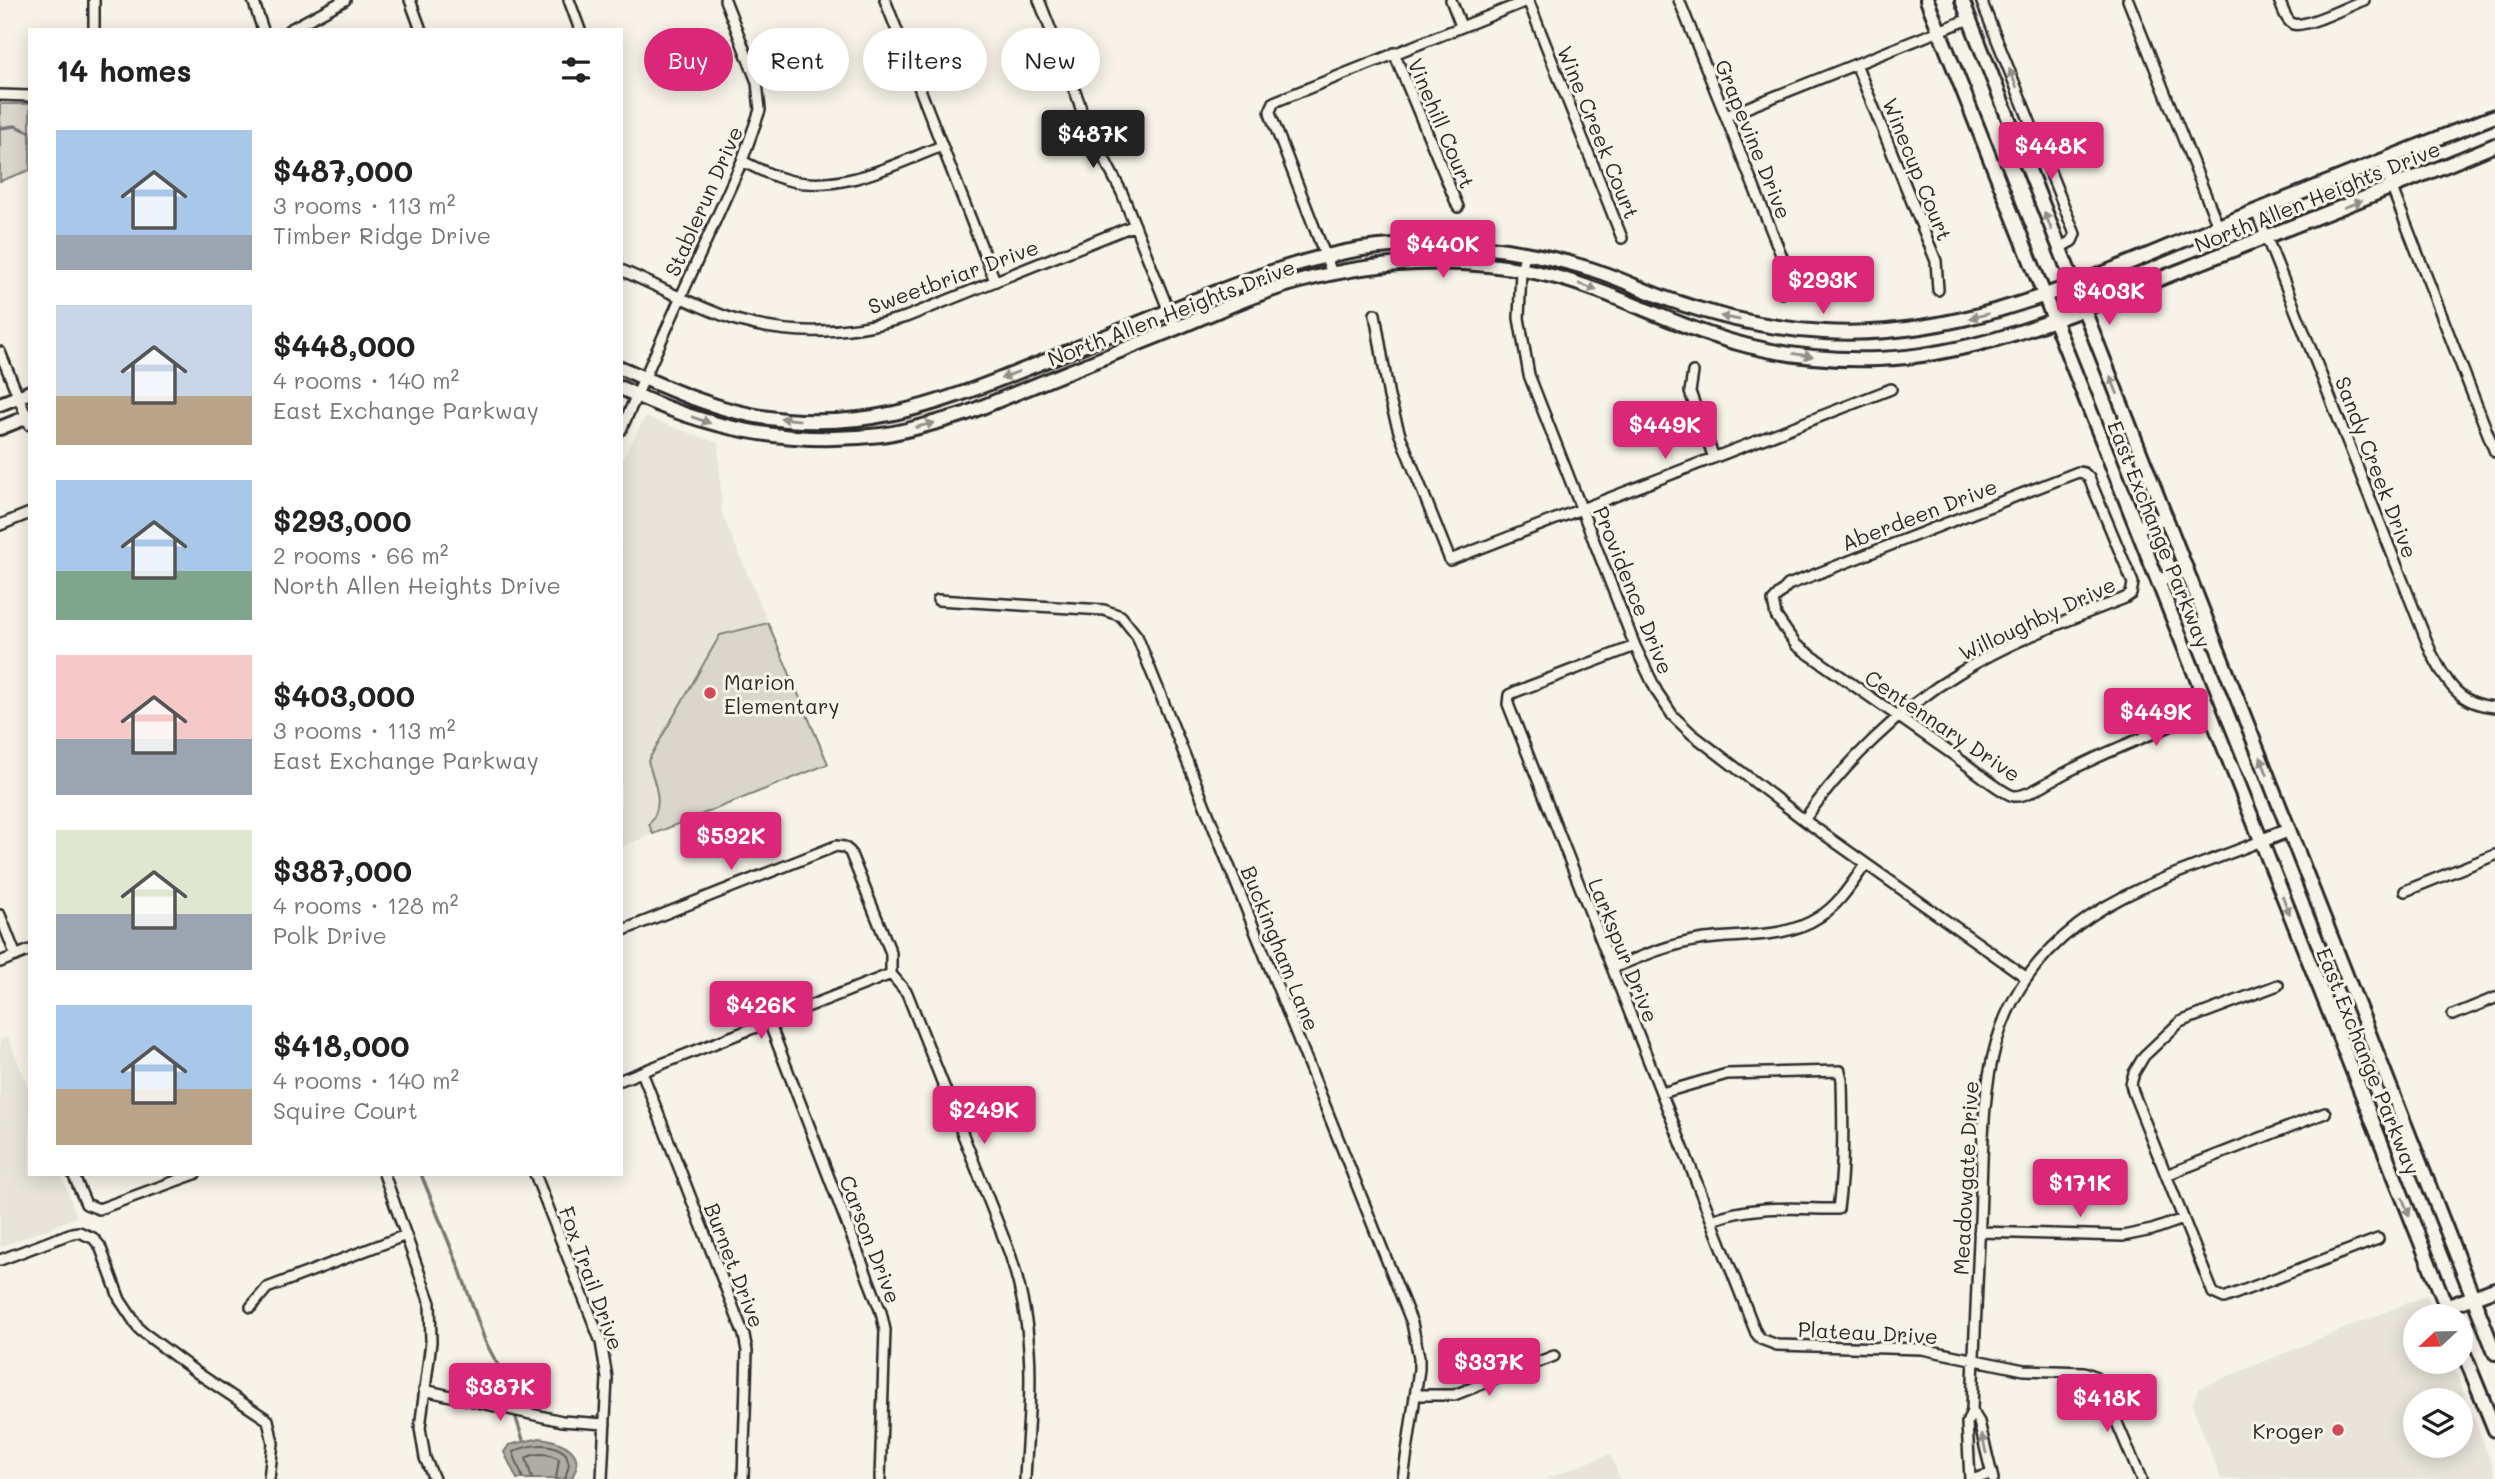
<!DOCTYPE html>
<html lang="en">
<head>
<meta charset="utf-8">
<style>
  body { margin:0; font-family:Mali,sans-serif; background:#f2f2f2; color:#222; height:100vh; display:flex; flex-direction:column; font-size:26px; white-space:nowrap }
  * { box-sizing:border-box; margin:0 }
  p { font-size:23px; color:#767676 }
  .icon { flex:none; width:38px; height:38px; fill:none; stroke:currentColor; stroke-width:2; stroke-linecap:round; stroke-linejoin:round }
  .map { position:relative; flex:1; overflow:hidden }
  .sheet { position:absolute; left:28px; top:28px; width:595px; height:1148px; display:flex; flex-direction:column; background:#fff; border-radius:0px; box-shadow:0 4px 18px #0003 }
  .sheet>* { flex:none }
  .banner { position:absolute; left:644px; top:28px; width:665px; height:63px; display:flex; gap:14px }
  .needle { width:46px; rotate:248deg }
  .tools { position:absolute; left:2403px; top:1304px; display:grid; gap:14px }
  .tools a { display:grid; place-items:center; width:70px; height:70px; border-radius:50%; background:#fff; box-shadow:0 4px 18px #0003; font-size:35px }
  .price { position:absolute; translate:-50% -60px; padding:0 16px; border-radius:7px; background:#db2777; color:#fff; font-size:23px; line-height:46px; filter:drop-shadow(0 2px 4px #0008) }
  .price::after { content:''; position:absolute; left:50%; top:42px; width:21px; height:16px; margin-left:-10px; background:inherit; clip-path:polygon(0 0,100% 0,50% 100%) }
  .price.on { background:#222; color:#fff }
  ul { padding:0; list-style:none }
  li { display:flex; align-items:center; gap:21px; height:175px; padding:0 28px }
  li span { display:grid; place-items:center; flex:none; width:196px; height:140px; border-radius:0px; color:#555 }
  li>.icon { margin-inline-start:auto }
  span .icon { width:84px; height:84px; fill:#fffc; stroke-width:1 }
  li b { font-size:30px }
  h2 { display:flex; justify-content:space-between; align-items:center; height:84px; padding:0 28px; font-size:30px }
  .chip { padding:0 24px; border-radius:32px; background:#fff; box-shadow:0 4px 18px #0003; font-size:24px; line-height:63px }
  .chip.on { background:#db2777; color:#fff }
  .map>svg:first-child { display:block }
  .built { fill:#e8e4da; fill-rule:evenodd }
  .green { fill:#dad6cc; stroke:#82807c; stroke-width:2 }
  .water { fill:#afaca4; stroke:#7a7874; stroke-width:2 }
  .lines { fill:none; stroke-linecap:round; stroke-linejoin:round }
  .shore { stroke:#605f5b; stroke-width:2 }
  .stream { stroke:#7a7874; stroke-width:3.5 }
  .street-casing { stroke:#2b2b2b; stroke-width:14 }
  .secondary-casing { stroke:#2b2b2b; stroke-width:18 }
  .street { stroke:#f7f3e8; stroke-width:9 }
  .secondary { stroke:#f7f3e8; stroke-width:12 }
  .oneway { fill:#918f8a }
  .poi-dot { fill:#d1495b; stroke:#f7f3e8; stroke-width:2.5 }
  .labels { text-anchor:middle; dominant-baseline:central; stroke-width:6; stroke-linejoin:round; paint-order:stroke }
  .street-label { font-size:21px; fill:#2b2b2b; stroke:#f7f3e8 }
  .poi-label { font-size:21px; fill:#2b2b2b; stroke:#f7f3e8; text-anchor:start }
</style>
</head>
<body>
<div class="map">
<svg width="2495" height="1479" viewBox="0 0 2495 1479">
  <rect width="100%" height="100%" fill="#f7f3e8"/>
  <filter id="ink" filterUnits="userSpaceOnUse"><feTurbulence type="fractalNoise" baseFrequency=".0143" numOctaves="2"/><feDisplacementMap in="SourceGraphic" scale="14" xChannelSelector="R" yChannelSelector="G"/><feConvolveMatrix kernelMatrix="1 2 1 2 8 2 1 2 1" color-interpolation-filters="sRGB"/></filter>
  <g filter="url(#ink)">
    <path class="built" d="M645 417 718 443 722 514 828 764 621 847V462Z
      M8 1037 30 1093V1174H61L77 1217 0 1247V1040Z
      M2427 1295 2435 1316H2415V1362H2452L2495 1472V1479H2221L2192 1405 2199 1388ZM2460 1400V1446H2415V1400Z
      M1610 1454 1620 1479H1545Z"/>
    <path class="green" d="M0 104H30V170L0 181Z
      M768 623 828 764 653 834 649 824C666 805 654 782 648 761L720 635Z"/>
    <path class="water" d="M540 1438C563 1441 588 1452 571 1479H517L504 1452 509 1445Z"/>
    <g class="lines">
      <path class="shore" d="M523 1479 513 1452C529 1444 552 1441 566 1454L569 1464 565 1479
        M532 1479 526 1458C536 1452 549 1453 559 1459L556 1479"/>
      <path class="stream" d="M0 128 15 126 30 132
        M421 1174 460 1270 485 1341 501 1371 523 1440"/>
      <defs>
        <path id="street" d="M253 0 263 30
          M410 0 421 30
          M569 0 580 30
          M885 0 995 281
          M1039 0 1079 102 1084 120 1122 193 1176 329
          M1451 0 1461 26
          M1528 0 1622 238
          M1679 0 1782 257V293
          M1981 0 2075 234 2072 241 2059 248
          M2128 0 2218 226
          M2279 0C2282 7 2286 21 2293 24 2306 28 2350 5 2364 0
          M94 30V0
          M289 30 345 0
          M1394 53 1458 207
          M1856 64 1936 261 1938 290
          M0 95 30 96
          M1726 116 1969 19
          M2381 160 2495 452
          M742 161C758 169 774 177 792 181 844 192 895 164 942 146
          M2256 211 2431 652C2447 682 2457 704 2495 707
          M1526 252 1521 270 1519 318 1529 375 1635 646 1657 692 1673 716 1692 734 1804 820 2027 978
          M621 270C656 285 700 309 736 320 793 337 849 334 906 317L1135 225
          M1332 273 1271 116 1270 111 1274 102 1529 0
          M1375 314 1389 397 1400 435 1450 560 1891 389
          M0 352 30 425
          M1693 372 1690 392 1714 458
          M621 430 742 161 760 110 757 82 725 0
          M0 525 30 513
          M938 600 1104 610 1121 616 1137 636 1412 1323 1419 1357V1369L1403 1479
          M1635 646 1515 692 1509 695 1508 704 1756 1333 1761 1339 1777 1345 1922 1349 2024 1370 2084 1372 2094 1376 2101 1385 2141 1479
          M1804 820C1844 764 1899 709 1959 673 2010 641 2069 620 2125 598L2131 594 2133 583 2089 478 2084 473 2078 472 1788 585 1773 601 1776 616 1796 645 1955 756 1960 760C1971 767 2004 795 2014 796 2025 797 2040 787 2049 782 2090 758 2134 742 2177 723
          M2405 891 2495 855
          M0 915 16 956
          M621 931 836 846 844 847 850 852 891 953V974L907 993 1010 1254C1020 1285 1027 1316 1029 1349 1032 1392 1027 1436 1025 1479
          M0 962 30 950
          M1613 968C1642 956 1673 943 1705 939 1743 934 1786 939 1819 917 1839 905 1852 883 1865 865
          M2278 985 2180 1022 2144 1056 2134 1073 2131 1084 2133 1092 2213 1293 2224 1298 2378 1239
          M2453 1015 2495 998
          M769 1022 881 1312 885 1330 880 1479
          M642 1072 744 1335 747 1351 743 1479
          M621 1080 891 974
          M1662 1093 1727 1074 1840 1071 1842 1080C1843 1123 1844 1166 1838 1209 1795 1209 1753 1204 1712 1220
          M73 1174 86 1204 99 1209 195 1174
          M384 1174 430 1303 431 1342 420 1428 425 1458 434 1479
          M535 1174 601 1342 607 1378 602 1479
          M2166 1175 2325 1113
          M1979 1232 2123 1236 2152 1230 2183 1219
          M0 1260 72 1233 79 1232 93 1238 100 1246 120 1300 140 1330 196 1372 268 1420 273 1443 269 1479
          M251 1307 267 1288 406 1235
          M424 1390 562 1421 605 1424
          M1417 1395H1454L1554 1356
          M1972 1411 1979 1422 1993 1479
          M1970 1479 1967 1423 1972 1411C1974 1348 1977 1284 1980 1220 1985 1105 1975 1004 2078 925 2130 885 2200 866 2261 841
          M1974 1479 1991 1474"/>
        <path id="secondary" d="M1927 0 2450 1316
          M1962 0 2495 1353
          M621 368C663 386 705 406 751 415 855 435 934 406 1028 368 1083 346 1138 323 1193 301 1248 280 1303 258 1362 249 1438 239 1514 246 1587 268 1615 276 1642 290 1670 300 1719 317 1771 329 1824 332 1962 340 2086 280 2211 229 2305 191 2400 153 2495 116
          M621 388C705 429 789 446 881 435 910 431 937 422 965 414 1030 387 1095 361 1160 335 1200 319 1239 300 1280 287 1367 260 1463 254 1552 276 1607 290 1657 317 1711 335 1764 353 1822 361 1878 359 1987 355 2087 307 2187 268 2290 227 2393 188 2495 145
          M0 404 30 392
          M0 428 30 416
          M2137 528 2166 517
          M2158 581 2187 570
          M2261 841 2289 830
          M2446 1307 2495 1289
          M2460 1344 2495 1430"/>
      </defs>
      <use href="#street" class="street-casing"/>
      <use href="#secondary" class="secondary-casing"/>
      <use href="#street" class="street"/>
      <use href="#secondary" class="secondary"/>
    </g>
    <defs><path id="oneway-solid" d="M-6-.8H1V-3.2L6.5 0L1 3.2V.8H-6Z" transform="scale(1.75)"/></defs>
    <g class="oneway">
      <use href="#oneway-solid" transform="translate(2013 78) rotate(-112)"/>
      <use href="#oneway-solid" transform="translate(2353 204) rotate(-22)"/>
      <use href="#oneway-solid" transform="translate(2048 221) rotate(-111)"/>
      <use href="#oneway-solid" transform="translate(1588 287) rotate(19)"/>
      <use href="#oneway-solid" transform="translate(1979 316) rotate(167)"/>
      <use href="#oneway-solid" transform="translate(1730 318) rotate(-168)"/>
      <use href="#oneway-solid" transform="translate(1803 355) rotate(9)"/>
      <use href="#oneway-solid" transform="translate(1010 375) rotate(158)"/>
      <use href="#oneway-solid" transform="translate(2114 385) rotate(-112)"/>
      <use href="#oneway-solid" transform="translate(790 419) rotate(-174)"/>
      <use href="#oneway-solid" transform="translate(701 420) rotate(19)"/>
      <use href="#oneway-solid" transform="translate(925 425) rotate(-15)"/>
      <use href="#oneway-solid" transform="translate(2264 766) rotate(-111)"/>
      <use href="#oneway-solid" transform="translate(2286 905) rotate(68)"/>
      <use href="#oneway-solid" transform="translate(2406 1207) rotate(68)"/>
      <use href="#oneway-solid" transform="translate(1984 1444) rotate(-103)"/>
    </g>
  </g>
  <g class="poi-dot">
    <circle cx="710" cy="693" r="7"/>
    <circle cx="2338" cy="1430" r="7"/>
  </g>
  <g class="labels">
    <g class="street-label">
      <text transform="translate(1442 123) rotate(67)">Vinehill Court</text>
      <text transform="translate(1599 132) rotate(68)">Wine Creek Court</text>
      <text transform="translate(1754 139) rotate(68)">Grapevine Drive</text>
      <text transform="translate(1918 169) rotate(68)">Winecup Court</text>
      <text transform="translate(2317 196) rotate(-22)">North Allen Heights Drive</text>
      <text transform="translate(703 201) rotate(-66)">Stablerun Drive</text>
      <text transform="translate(953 276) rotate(-20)">Sweetbriar Drive</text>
      <text transform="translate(1171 312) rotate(-21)">North Allen Heights Drive</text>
      <text transform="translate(2377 467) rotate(69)">Sandy Creek Drive</text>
      <text transform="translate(1919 514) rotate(-21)">Aberdeen Drive</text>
      <text transform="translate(2160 534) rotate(68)">East Exchange Parkway</text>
      <text transform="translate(1634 590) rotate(68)">Providence Drive</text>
      <text transform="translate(2037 618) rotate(-25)">Willoughby Drive</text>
      <text transform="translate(1943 725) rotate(34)">Centennary Drive</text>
      <text transform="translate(1281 948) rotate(68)">Buckingham Lane</text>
      <text transform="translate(1624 950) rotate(68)">Larkspur Drive</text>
      <text transform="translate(2369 1061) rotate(68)">East Exchange Parkway</text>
      <text transform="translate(1965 1178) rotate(-87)">Meadowgate Drive</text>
      <text transform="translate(871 1239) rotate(69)">Carson Drive</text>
      <text transform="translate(735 1265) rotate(69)">Burnet Drive</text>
      <text transform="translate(592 1278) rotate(70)">Fox Trail Drive</text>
      <text transform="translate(1868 1332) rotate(3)">Plateau Drive</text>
    </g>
    <g class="poi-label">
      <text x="724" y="681">Marion<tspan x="724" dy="24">Elementary</tspan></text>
      <text x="2324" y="1430" text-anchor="end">Kroger</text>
    </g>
  </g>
</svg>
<div class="tools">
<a><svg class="needle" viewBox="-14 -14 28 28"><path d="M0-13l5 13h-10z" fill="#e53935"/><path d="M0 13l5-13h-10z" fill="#767676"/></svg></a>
<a><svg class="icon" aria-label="layers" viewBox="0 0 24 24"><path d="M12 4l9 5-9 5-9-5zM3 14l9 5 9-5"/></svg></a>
</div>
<b class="price on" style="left:1093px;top:170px">$487K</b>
<b class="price" style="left:2051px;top:182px">$448K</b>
<b class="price" style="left:1443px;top:280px">$440K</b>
<b class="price" style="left:1823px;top:316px">$293K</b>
<b class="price" style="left:2109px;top:327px">$403K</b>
<b class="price" style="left:1665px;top:461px">$449K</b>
<b class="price" style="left:2156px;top:748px">$449K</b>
<b class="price" style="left:731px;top:872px">$592K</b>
<b class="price" style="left:761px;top:1041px">$426K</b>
<b class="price" style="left:984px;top:1146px">$249K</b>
<b class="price" style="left:2080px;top:1219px">$171K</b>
<b class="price" style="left:1489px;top:1398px">$337K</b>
<b class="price" style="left:500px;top:1423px">$387K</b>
<b class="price" style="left:2107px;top:1434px">$418K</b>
<div class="banner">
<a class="chip on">Buy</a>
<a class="chip">Rent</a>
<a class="chip">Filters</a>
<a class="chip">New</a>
</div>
<section class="sheet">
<h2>14 homes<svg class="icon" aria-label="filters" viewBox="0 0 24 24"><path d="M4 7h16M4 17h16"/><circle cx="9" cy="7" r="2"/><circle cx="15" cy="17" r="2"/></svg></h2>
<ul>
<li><span style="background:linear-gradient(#a9c7e8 75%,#9aa5b1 0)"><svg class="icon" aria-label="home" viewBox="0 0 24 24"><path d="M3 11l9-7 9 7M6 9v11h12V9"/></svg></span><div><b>$487,000</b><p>3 rooms · 113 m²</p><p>Timber Ridge Drive</p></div></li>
<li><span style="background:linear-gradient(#c9d6e8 65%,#b9a48a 0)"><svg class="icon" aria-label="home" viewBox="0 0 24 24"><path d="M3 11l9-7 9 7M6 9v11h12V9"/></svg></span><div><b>$448,000</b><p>4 rooms · 140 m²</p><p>East Exchange Parkway</p></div></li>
<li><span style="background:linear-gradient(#a9c7e8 65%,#7fa58c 0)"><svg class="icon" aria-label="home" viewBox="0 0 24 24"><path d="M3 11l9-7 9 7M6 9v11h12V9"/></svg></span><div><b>$293,000</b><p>2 rooms · 66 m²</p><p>North Allen Heights Drive</p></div></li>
<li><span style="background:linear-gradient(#f6c9c9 60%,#9aa5b1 0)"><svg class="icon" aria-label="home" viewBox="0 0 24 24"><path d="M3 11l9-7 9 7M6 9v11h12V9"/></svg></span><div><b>$403,000</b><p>3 rooms · 113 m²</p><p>East Exchange Parkway</p></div></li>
<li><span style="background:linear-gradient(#dfe7d0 60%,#9aa5b1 0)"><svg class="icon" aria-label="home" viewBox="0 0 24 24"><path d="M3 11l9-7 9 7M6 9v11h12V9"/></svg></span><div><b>$387,000</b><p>4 rooms · 128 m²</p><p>Polk Drive</p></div></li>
<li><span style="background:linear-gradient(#a9c7e8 60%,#b9a48a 0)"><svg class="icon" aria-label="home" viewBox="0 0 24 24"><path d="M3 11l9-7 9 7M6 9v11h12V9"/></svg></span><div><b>$418,000</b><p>4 rooms · 140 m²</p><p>Squire Court</p></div></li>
</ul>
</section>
</div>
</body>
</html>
